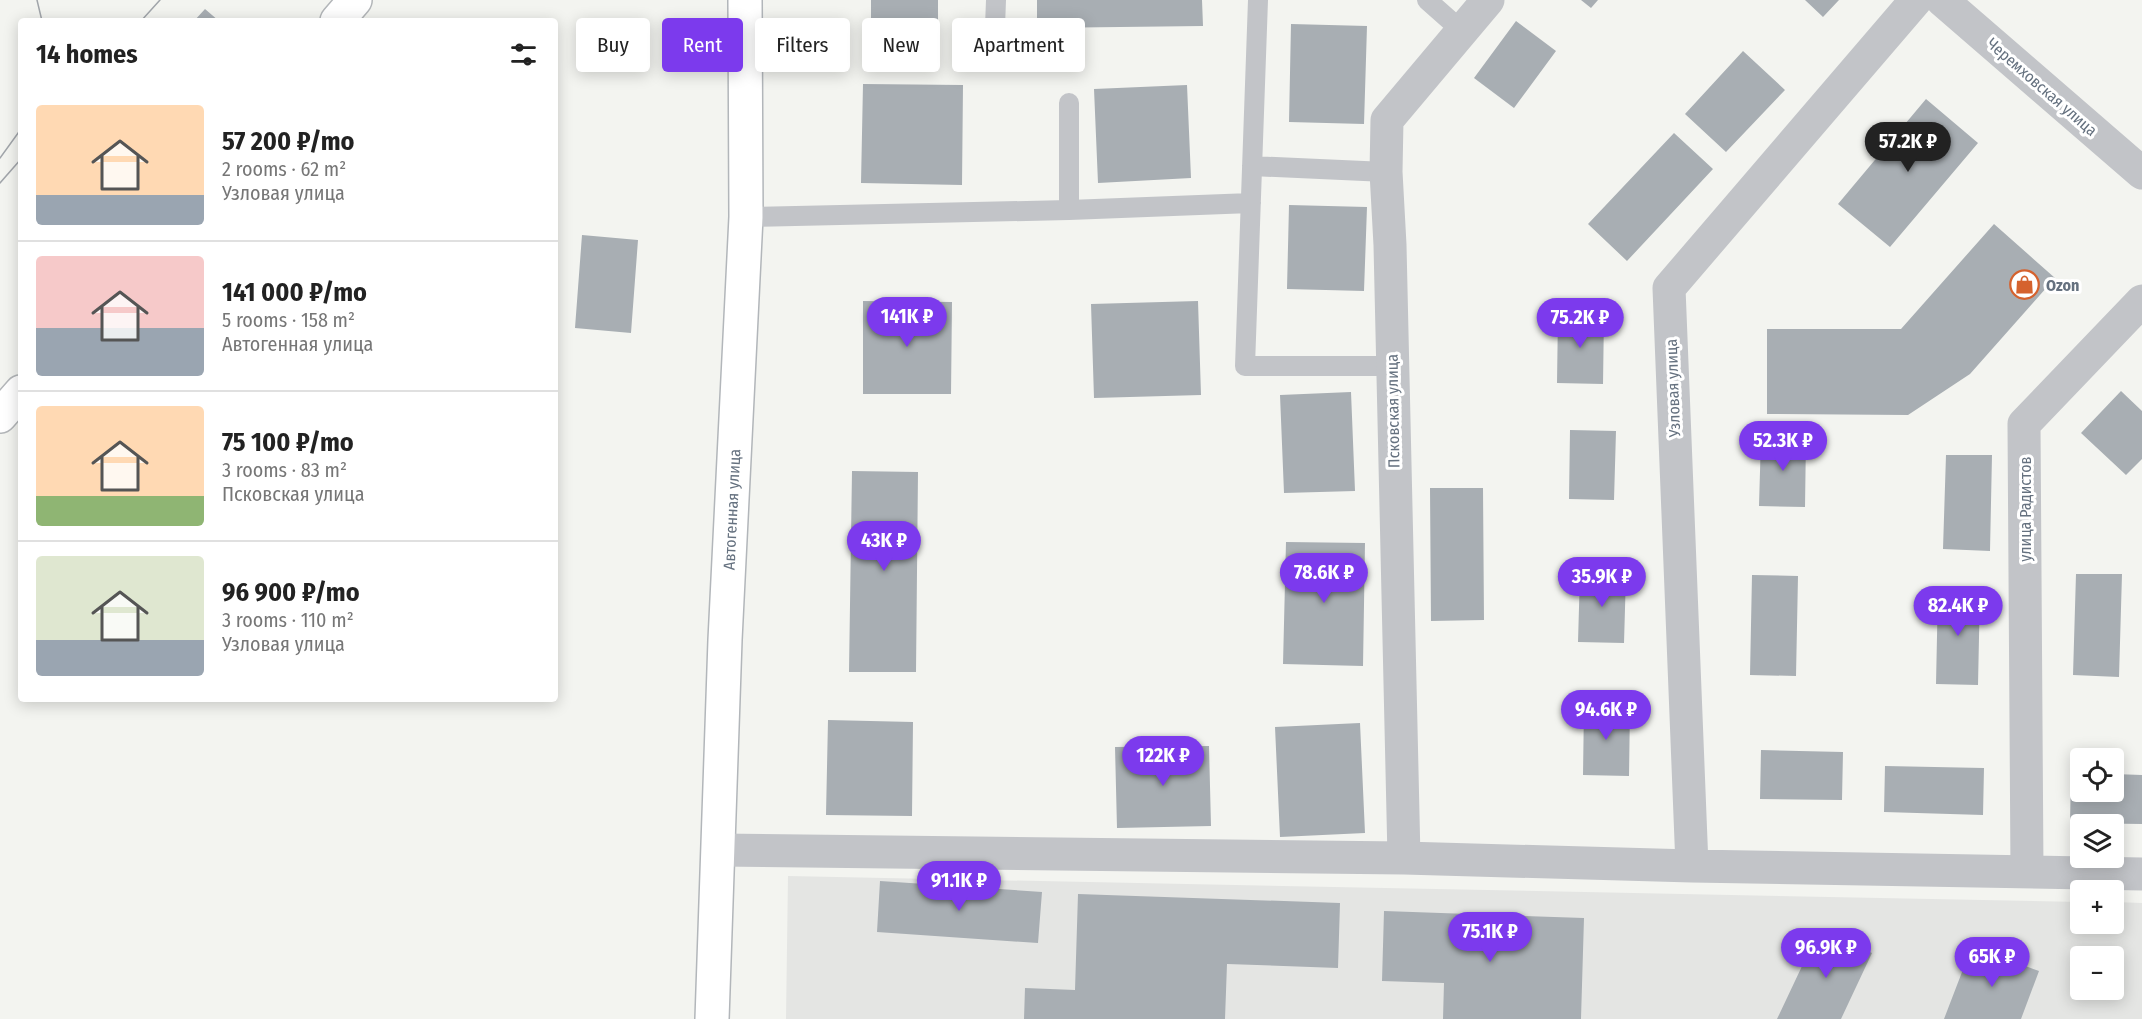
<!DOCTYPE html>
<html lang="en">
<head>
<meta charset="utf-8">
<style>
  body { margin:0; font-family:"Fira Sans Condensed",sans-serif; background:#f6f6f6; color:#222; height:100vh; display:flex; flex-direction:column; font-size:22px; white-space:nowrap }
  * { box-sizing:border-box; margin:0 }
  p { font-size:20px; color:#767676 }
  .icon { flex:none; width:33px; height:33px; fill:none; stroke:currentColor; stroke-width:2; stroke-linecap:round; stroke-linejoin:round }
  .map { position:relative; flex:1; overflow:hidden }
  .sheet { position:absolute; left:18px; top:18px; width:540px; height:684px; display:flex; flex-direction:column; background:#fff; border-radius:6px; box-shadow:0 3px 15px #0003 }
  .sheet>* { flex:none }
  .hud { position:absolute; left:576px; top:18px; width:570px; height:54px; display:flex; gap:12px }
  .tools { position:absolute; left:2070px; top:748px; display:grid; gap:12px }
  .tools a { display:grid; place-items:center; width:54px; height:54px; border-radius:6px; background:#fff; box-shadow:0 3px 15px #0003; font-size:30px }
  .price { position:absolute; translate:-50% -51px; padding:0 14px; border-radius:21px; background:#7c3aed; color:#fff; font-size:20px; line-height:39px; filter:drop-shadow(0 2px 3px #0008) }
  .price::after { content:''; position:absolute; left:50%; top:36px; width:18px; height:14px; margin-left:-9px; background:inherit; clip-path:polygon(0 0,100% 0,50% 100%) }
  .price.on { background:#222; color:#fff }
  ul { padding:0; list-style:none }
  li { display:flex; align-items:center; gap:18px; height:150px; padding:0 18px }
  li+li { border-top:2px solid #e0e0e0 }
  li span { display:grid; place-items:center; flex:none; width:168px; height:120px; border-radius:6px; color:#555 }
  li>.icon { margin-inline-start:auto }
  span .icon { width:72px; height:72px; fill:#fffc; stroke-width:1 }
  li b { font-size:26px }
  h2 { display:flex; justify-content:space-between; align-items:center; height:72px; padding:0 18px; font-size:26px }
  .tag { padding:0 21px; border-radius:6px; background:#fff; box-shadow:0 3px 15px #0003; font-size:21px; line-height:54px }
  .tag.on { background:#7c3aed; color:#fff }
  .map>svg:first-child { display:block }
  .built { fill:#e4e5e3; fill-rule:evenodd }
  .building { fill:#a8aeb3 }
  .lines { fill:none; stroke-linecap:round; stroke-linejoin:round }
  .secondary-casing { stroke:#b2b6ba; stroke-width:36 }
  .primary-casing { stroke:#b3b6b9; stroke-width:36 }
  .lane { stroke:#c2c4c8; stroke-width:20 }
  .street { stroke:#c2c4c8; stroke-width:33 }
  .secondary { stroke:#fff; stroke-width:33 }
  .primary { stroke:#fff; stroke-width:33 }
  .tram { stroke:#a1a5aa; stroke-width:1.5 }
  .labels { text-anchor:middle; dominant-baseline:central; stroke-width:6; stroke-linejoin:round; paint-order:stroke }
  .street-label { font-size:16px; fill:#65717f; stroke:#fff }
  .poi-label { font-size:16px; font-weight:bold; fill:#65717f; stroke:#fff; text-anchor:start }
</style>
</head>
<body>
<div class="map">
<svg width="2142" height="1019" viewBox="0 0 2142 1019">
  <rect width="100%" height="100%" fill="#f3f4f0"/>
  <path class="built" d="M788 876 2080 902V924H2114V902L2142 903V1019H786ZM2080 957H2114V990H2080Z"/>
  <path class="building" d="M871 0H938V32H871Z
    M1037 0H1202L1203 26 1037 28Z
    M1581 0H1598L1591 8Z
    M1805 0H1839L1823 17Z
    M205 9 219 21H194Z
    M1516 21 1556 51 1514 108 1474 78Z
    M1291 24 1367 26 1364 124 1289 122Z
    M1743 51 1785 90 1726 152 1685 114Z
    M863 84 963 85 962 185 861 183Z
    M1187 85 1191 178 1098 183 1094 89Z
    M1926 99 1978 143 1890 247 1838 204Z
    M1674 133 1713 169 1627 261 1588 224Z
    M1289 205 1367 207 1364 291 1287 289Z
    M1994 224 2055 278 1970 374 1908 415 1767 414V329H1901Z
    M582 235 638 240 631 333 575 328Z
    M863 301 952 302 951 394H863Z
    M1198 301 1201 395 1094 398 1091 304Z
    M1558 314 1604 315 1603 384 1557 383Z
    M2121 391 2142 411V459L2126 475 2081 433Z
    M1351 392 1355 491 1284 493 1280 395Z
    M1570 430 1616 431 1614 500 1569 499Z
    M1761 437 1806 438 1805 507 1759 506Z
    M1946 455H1992L1990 551 1943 549Z
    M852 471 918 472 916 672H849Z
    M1430 488H1483L1484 620 1431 621Z
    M1286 542 1365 543 1363 666 1283 664Z
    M1580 573 1626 574 1624 643 1578 642Z
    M2076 574H2122L2119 677 2073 675Z
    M1752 575 1798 576 1796 676 1750 675Z
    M1938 589 1980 590 1978 685 1936 684Z
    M1584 706 1630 707 1629 776 1583 775Z
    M828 720 913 722 912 816 826 815Z
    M1360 723 1365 833 1280 837 1275 727Z
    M1209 746 1211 826 1117 828 1115 747Z
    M1761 750 1843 752 1842 800 1760 799Z
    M1885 766 1984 768 1983 815 1884 812Z
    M2071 773H2080V792H2114V774L2142 775V824L2070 823Z
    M880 881 1042 892 1038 943 877 932Z
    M1078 894 1340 903 1338 968 1227 964 1225 1019H1024L1025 988 1075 990Z
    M1384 911 1584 918 1581 1019H1443L1444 983 1382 981Z
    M1820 928 1872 953 1841 1019H1777Z
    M1972 946 2039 971 2021 1019H1944Z"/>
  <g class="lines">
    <defs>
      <g id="secondary">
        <path id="s1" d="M712 1019 725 640 746 217 745 0"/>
      </g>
      <path id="primary" d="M337 21 355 0
        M0 416 21 392"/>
    </defs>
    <use href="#secondary" class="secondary-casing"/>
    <use href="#primary" class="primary-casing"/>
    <path class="lane" d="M1258 0 1245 366H1392
      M1427 0 1462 31
      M995 27 996 0
      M1069 103V210L1251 203
      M1252 166 1386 172
      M746 217 1069 210"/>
    <path class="street" d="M1942 0 2142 173
      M719 850 1404 858 1692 866 2142 874
      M1404 858 1390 245 1386 172 1387 120 1488 0
      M1692 866 1669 288 1916 0
      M2027 872 2024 424 2142 301"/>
    <use href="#secondary" class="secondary"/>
    <use href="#primary" class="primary"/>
    <path class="tram" d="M37 0 42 21
      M141 21 160 0
      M0 158 21 129
      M0 183 21 159"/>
  </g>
  <defs>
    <symbol id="shop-ring" viewBox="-11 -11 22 22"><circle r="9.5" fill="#fff" stroke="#d5622e" stroke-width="1.5"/><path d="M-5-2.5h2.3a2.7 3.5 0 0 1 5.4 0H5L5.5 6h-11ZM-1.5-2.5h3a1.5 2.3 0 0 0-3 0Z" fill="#d5622e"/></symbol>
  </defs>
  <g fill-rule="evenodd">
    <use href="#shop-ring" x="2008" y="268" width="33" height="33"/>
  </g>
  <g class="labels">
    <g class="street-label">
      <text transform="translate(2042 87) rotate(41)">Черемховская улица</text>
      <text transform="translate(1673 388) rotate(-92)">Узловая улица</text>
      <text transform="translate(1393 411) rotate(-91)">Псковская улица</text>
      <text transform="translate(2025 509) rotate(-90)">улица Радистов</text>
      <text stroke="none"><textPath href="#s1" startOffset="510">Автогенная улица</textPath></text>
    </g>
    <g class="poi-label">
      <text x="2046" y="285">Ozon</text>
    </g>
  </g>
</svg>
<div class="tools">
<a><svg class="icon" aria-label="locate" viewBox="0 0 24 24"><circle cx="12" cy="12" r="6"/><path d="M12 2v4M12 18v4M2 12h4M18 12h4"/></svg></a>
<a><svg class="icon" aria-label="layers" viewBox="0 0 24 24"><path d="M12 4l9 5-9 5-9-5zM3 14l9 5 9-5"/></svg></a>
<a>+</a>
<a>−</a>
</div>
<b class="price on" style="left:1908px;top:173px">57.2K ₽</b>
<b class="price" style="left:907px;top:348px">141K ₽</b>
<b class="price" style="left:1580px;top:349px">75.2K ₽</b>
<b class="price" style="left:1783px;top:472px">52.3K ₽</b>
<b class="price" style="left:884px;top:572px">43K ₽</b>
<b class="price" style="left:1324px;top:604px">78.6K ₽</b>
<b class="price" style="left:1602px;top:608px">35.9K ₽</b>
<b class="price" style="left:1958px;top:637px">82.4K ₽</b>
<b class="price" style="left:1606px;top:741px">94.6K ₽</b>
<b class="price" style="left:1163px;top:787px">122K ₽</b>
<b class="price" style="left:959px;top:912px">91.1K ₽</b>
<b class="price" style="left:1490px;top:963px">75.1K ₽</b>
<b class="price" style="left:1826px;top:979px">96.9K ₽</b>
<b class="price" style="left:1992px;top:988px">65K ₽</b>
<div class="hud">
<a class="tag">Buy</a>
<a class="tag on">Rent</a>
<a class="tag">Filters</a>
<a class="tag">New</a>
<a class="tag">Apartment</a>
</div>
<section class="sheet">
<h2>14 homes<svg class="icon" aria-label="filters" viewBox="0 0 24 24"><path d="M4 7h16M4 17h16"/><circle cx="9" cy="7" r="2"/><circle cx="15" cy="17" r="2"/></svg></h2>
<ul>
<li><span style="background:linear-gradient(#ffd9b3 75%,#9aa5b1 0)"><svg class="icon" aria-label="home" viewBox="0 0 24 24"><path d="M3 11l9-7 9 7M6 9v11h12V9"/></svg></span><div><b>57 200 ₽/mo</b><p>2 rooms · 62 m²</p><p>Узловая улица</p></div></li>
<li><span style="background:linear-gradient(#f6c9c9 60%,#9aa5b1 0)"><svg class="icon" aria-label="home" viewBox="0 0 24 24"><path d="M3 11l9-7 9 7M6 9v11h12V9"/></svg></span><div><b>141 000 ₽/mo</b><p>5 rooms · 158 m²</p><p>Автогенная улица</p></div></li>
<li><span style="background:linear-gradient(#ffd9b3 75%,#8fb573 0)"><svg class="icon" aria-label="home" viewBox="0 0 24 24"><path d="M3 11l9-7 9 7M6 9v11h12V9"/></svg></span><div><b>75 100 ₽/mo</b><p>3 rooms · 83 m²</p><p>Псковская улица</p></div></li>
<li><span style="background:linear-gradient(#dfe7d0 70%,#9aa5b1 0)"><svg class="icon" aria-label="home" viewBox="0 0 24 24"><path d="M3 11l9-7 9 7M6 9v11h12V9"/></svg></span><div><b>96 900 ₽/mo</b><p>3 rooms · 110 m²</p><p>Узловая улица</p></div></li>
</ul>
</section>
</div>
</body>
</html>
